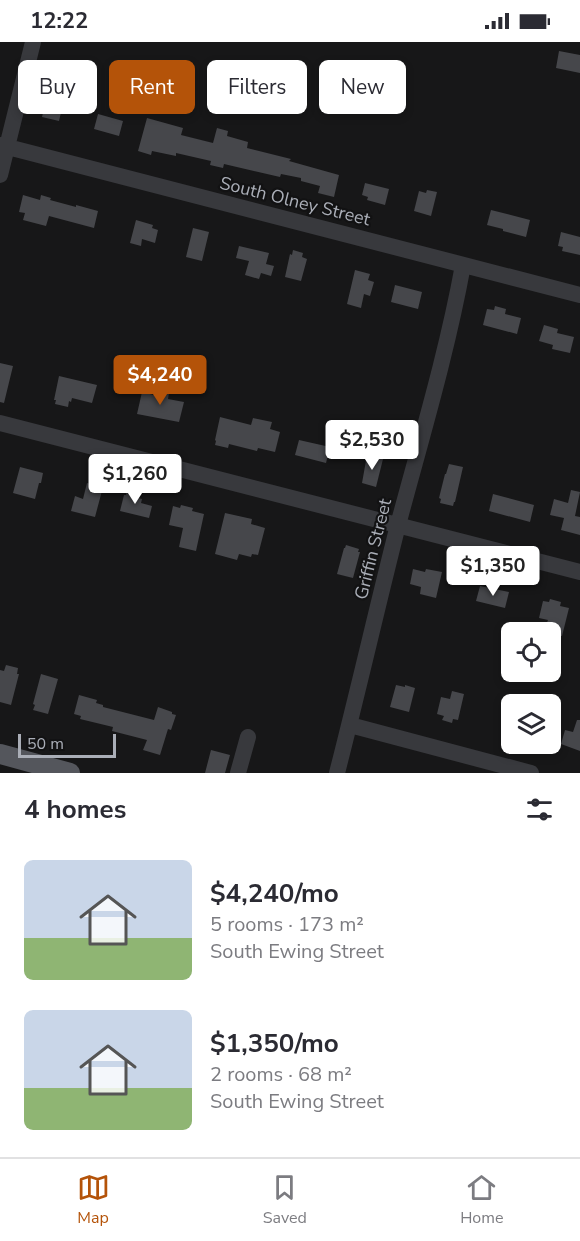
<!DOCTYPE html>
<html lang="en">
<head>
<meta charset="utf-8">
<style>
  body { margin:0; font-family:"Nunito Sans",sans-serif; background:#f2f2f3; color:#2b2b33; height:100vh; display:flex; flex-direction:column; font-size:22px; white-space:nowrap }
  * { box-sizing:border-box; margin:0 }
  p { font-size:20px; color:#7c7c81 }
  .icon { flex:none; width:33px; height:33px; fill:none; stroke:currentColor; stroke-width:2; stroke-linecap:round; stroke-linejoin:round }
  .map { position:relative; height:731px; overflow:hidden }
  .side { display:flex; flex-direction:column; background:#fff; flex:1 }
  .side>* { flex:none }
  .guide { position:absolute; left:18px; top:18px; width:544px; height:54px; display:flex; gap:12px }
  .tools { position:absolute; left:501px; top:580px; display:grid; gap:12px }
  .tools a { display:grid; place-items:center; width:60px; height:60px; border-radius:9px; background:#fff; box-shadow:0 3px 9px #0003; font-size:30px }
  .scale { position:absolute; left:18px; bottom:15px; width:98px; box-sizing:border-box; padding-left:6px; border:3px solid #aaaeb7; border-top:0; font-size:16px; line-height:21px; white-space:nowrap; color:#aaaeb7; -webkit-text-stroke:4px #121213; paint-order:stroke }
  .price { position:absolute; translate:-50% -51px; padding:0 14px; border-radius:6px; background:#fff; color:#222; font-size:20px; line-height:39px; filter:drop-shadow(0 2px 3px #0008) }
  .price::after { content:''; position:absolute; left:50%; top:36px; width:18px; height:14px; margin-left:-9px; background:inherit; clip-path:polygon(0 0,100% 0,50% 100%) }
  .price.current { background:#b45309; color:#fff }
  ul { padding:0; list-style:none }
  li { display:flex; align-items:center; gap:18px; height:150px; padding:0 24px }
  li span { display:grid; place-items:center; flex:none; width:168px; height:120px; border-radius:9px; color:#555 }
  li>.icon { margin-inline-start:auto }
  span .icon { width:72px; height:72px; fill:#fffc; stroke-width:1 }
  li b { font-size:26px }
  h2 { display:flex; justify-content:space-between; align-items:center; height:72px; padding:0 24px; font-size:26px }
  .chip { padding:0 21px; border-radius:9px; background:#fff; box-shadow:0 3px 9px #0003; font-size:21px; line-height:54px }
  .chip.current { background:#b45309; color:#fff }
  .status { display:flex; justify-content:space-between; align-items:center; height:42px; padding:0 30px; background:#fff; direction:ltr }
  .status svg { height:16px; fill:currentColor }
  .menu { display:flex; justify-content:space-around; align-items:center; height:84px; border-top:2px solid #e1e1e2; background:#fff; font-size:16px; color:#7c7c81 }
  .menu a { display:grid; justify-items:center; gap:3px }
  .menu .current { color:#b45309 }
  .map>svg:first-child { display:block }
  .building { fill:#46474b }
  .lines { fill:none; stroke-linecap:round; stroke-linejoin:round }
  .minor { stroke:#38393d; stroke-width:16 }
  .major { stroke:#54565c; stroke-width:20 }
  .labels { text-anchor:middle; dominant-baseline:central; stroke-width:4.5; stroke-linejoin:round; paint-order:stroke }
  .street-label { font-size:18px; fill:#aaaeb7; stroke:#121213 }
</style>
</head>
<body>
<div class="status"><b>12:22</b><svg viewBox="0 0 49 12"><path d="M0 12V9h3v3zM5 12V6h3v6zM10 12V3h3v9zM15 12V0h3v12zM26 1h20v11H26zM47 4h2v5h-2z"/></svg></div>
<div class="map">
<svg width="580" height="731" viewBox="0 0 580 731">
  <rect width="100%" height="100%" fill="#171718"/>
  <path class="building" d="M559 9 580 13V31L556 26Z
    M46 58 63 62 59 79 42 75Z
    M98 72 123 79 119 94 94 87Z
    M147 76 183 86 181 93 213 101 217 86 228 89 227 94 248 100 247 106 291 117 289 119 339 133 334 155 318 151 320 144 301 139V136L281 132 280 135 224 122 223 126 210 123 211 119 176 111V114L152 109 151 113 138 109Z
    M365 141 389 147 385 163 367 158 368 155 362 153Z
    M427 148 437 150 431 174 414 169 419 149 426 151Z
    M23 153 40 158 41 153 51 156 50 158 76 165V163L98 169 94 186 49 174 46 184 23 178 25 171 19 170Z
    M491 168 530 178 526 195 503 189V187L487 183Z
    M136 178 153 183 152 186 158 188 155 201 142 197 141 204 130 201Z
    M193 186 209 190 202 219 186 215Z
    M561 190 580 195V213L562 209 563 205 558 204Z
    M239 204 269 211 266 222 274 224 271 234 261 231 259 237 245 233 249 219 236 216Z
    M293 208 303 211 302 215 307 217 301 239 285 235 290 212 292 213Z
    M355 228 370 232 368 238 374 240 370 254 364 252 361 266 347 262Z
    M395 243 422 250 418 267 391 260Z
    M495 264 506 267 505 272 521 276 517 292 483 283 487 267 494 268Z
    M544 283 558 287 557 291 574 295 570 311 552 307 553 303 539 299Z
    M0 321 13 324 4 361 0 360Z
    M59 334 97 343 92 361 72 356 71 360 69 359 68 365 55 362 56 358H54Z
    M155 348 169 351 168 357 184 360 179 380 137 372 142 350 154 353Z
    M220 375 251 383 253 376 272 380 270 387 280 390 275 410 258 406 257 409 229 402 228 406 215 403 216 399 215 398Z
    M299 398 330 405 326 421 295 413Z
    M367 413 383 417 376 445 362 441Z
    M449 422 463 425 455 460H454L453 464 440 461 441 457 439 456 445 432H446Z
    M20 425 43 431 41 441H39L35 457 13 451Z
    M87 441 103 445 95 475 71 469 75 454 83 457Z
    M127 448 139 451 138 456 142 457 141 461 152 464 149 476 120 469 124 453H126Z
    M571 448 580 450 575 474 580 475V493L561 488 564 476 550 473 554 457 568 461Z
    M493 452 534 463 530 480 489 469Z
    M181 463 193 466 192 469 204 472 196 509 179 505 183 486 169 483 173 464 180 466Z
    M225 471 252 477 251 482 265 486 258 513 252 512 251 515 239 512 237 518 215 512Z
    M346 503 359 507 358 510H360L353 536 337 532 344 506H345Z
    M413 527 425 530 426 527 442 530 436 556 420 552 421 545 410 542Z
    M480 544 509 550 505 566 476 559Z
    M550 557 561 560 560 564 569 566 562 594 550 592 552 585 546 583 548 578 539 576 543 559 549 560Z
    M6 623 18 626 17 632H19L11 663 0 660V628L4 629Z
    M41 632 58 637 48 672 33 668 35 663 33 662Z
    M396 643 405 645V643L415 646 409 670 390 665Z
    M452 649 464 652 458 678 453 677 452 681 442 678 444 674 437 672 441 655 450 657Z
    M79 653 97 658 96 661 103 663V665L154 678 158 665 172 670V672L176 673 171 688 168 687 160 713 143 708 147 698 112 689 113 685 80 677 81 674 74 672Z
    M577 678H580V709L561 702 565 688 573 690Z
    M211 708 230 713 225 731H205Z"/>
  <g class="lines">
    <path class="minor" d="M0 103 580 253
      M0 133 33 0
      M0 381 580 530
      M350 683 531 731
      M238 731 248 695
      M337 731C358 649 377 566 398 483 421 397 447 311 463 223"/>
    <path class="major" d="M0 712 70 731"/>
  </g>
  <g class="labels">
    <g class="street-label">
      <text transform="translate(295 159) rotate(14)">South Olney Street</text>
      <text transform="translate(373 507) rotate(-76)">Griffin Street</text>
    </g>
  </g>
</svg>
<div class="tools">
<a><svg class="icon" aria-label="locate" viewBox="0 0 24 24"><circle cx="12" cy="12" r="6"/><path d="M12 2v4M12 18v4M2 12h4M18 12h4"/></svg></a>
<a><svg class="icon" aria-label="layers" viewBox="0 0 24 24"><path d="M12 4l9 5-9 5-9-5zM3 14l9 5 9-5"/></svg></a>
</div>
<div class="scale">50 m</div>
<b class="price current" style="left:160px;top:364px">$4,240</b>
<b class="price" style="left:372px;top:429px">$2,530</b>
<b class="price" style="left:135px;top:463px">$1,260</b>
<b class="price" style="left:493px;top:555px">$1,350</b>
<div class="guide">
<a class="chip">Buy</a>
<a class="chip current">Rent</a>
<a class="chip">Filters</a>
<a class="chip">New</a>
</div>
</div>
<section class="side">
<h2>4 homes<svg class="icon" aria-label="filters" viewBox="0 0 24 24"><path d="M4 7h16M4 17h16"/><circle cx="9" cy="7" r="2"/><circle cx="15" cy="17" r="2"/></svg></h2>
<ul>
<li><span style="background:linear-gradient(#c9d6e8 65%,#8fb573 0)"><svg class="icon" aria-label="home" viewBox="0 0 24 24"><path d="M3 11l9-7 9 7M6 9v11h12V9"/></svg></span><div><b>$4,240/mo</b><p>5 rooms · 173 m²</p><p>South Ewing Street</p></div></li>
<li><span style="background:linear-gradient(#c9d6e8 65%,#8fb573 0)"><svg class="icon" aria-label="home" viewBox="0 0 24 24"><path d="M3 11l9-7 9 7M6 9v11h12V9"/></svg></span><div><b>$1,350/mo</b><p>2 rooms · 68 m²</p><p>South Ewing Street</p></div></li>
</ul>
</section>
<nav class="menu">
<a class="current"><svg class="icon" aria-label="map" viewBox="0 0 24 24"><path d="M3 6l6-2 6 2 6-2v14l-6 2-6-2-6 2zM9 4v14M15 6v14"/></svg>Map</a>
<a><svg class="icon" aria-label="saved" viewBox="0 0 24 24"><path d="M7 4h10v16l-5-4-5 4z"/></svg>Saved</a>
<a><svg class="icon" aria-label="home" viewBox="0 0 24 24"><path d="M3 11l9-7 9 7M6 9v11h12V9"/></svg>Home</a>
</nav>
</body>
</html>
